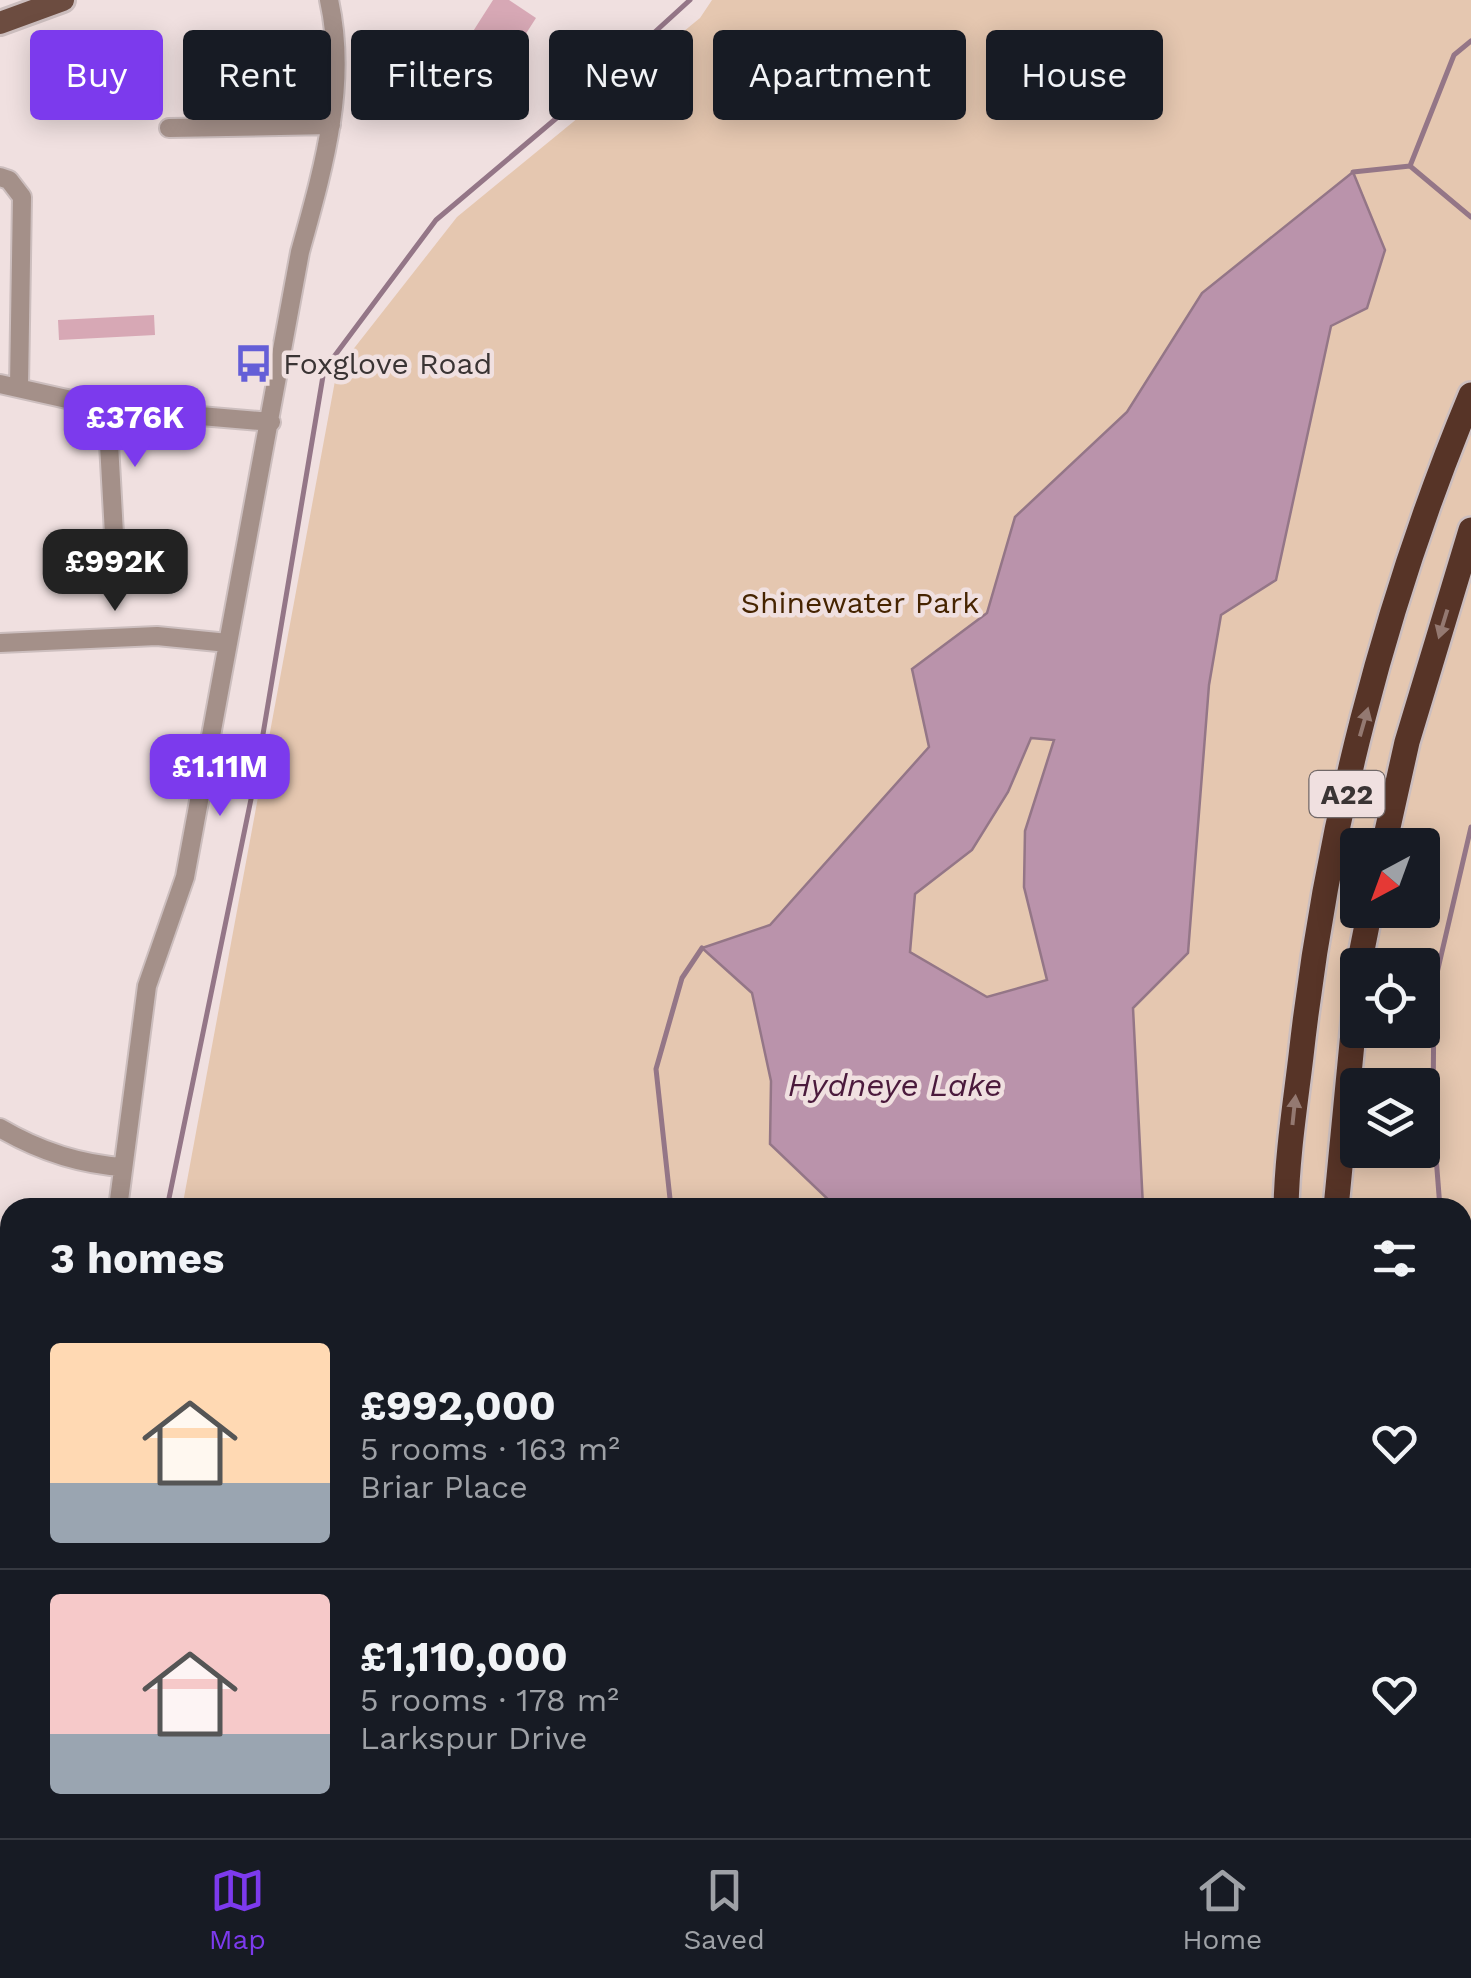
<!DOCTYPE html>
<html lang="en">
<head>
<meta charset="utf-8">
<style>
  body { margin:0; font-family:"Work Sans",sans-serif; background:#242831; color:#f1f3f6; height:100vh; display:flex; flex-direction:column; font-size:38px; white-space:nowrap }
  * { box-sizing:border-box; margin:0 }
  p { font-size:32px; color:#9ea1a6 }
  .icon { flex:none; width:55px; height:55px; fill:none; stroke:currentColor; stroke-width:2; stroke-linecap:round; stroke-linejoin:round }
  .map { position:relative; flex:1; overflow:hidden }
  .details { position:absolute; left:0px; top:1198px; width:1472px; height:642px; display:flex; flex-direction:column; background:#171b24; border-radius:30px 30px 0 0; box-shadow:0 5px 25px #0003 }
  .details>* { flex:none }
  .top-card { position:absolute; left:30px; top:30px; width:1412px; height:90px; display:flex; gap:20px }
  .needle { width:65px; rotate:221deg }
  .buttons { position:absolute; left:1340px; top:828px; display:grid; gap:20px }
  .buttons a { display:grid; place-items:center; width:100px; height:100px; border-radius:10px; background:#171b24; box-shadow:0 5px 25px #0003; font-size:50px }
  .price { position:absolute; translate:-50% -85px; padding:0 22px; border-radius:20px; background:#7c3aed; color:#fff; font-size:32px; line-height:65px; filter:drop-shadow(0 2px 5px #0008) }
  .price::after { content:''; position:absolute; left:50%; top:60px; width:30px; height:22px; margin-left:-15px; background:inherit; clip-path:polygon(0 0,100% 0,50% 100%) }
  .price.current { background:#222; color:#fff }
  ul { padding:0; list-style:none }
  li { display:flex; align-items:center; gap:30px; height:250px; padding:0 50px }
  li+li { border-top:2px solid #363941 }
  li span { display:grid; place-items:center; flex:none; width:280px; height:200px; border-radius:10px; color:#555 }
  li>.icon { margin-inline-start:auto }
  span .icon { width:120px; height:120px; fill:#fffc; stroke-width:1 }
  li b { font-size:42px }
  h2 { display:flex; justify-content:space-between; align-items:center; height:120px; padding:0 50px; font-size:42px }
  .chip { padding:0 35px; border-radius:10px; background:#171b24; box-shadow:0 5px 25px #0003; font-size:35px; line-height:90px }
  .chip.current { background:#7c3aed; color:#fff }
  .tab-bar { display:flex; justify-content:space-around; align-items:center; height:140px; border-top:2px solid #363941; background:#171b24; font-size:28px; color:#9ea1a6 }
  .tab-bar a { display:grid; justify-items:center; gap:5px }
  .tab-bar .current { color:#7c3aed }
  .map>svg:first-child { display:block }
  .green { fill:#e5c7b0; fill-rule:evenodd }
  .water { fill:#ba93ab; stroke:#947687; stroke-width:2.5; fill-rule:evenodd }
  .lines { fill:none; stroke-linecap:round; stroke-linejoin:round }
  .stream { stroke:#947687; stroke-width:5 }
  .building { fill:#d7a8b5 }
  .minor-casing { stroke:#ccbebe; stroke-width:22 }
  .major-casing { stroke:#ccbebe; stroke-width:28 }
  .highway-casing { stroke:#ccbebe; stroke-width:30 }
  .minor { stroke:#a49089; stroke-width:18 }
  .major { stroke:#6c4c40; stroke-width:22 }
  .highway { stroke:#573427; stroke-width:25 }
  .oneway { fill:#947971 }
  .labels { text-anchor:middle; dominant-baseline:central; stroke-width:9; stroke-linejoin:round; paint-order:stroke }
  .shield { fill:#f0e0e0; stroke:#716868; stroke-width:2.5 }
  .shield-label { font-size:28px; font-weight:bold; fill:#3a3434 }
  .poi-label { font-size:30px; fill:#3a3434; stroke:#f0e0e0; text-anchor:start }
  .park-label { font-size:30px; fill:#462401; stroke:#f0e0e0 }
  .water-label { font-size:32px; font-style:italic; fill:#4b1a3c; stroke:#f0e0e0 }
</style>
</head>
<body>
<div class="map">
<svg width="1471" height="1838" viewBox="0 0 1471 1838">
  <rect width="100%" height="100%" fill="#f0e0e0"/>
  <path class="green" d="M712 0H1471V1838H453L455 1830H1462V1208H182L337 370 457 217 700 18ZM1358 845H1422V910H1358ZM1358 965H1422V1030H1358ZM1358 1085H1422V1150H1358Z"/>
  <path class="water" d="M1353 172 1385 250 1367 308 1331 326 1276 580 1221 615 1209 685 1188 953 1133 1008 1143 1207H836L770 1144 771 1081 752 993 702 948 770 925 929 747 912 669 987 613 1015 517 1127 412 1202 293ZM1031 738 1054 740 1025 831 1024 887 1047 980 987 997 910 952 915 894 972 850 1008 792Z
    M612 1830H703L704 1838H563Z
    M839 1830H1223L1232 1838H838Z"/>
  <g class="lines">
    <path class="stream" d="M1410 166 1454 55 1471 41
      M1410 166 1471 217
      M1353 172 1410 166
      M167 1208 257 770 324 370 436 220 611 72 690 0
      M671 1208 656 1069 682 978 702 948
      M1440 1208 1433 1118 1434 986 1471 827
      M1462 1469 1471 1511
      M43 1838 48 1830
      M471 1838 473 1830"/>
  </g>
  <path class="building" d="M493 0H509L536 18 487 94 449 69Z
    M154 315 155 335 59 340 58 320Z
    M113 1830H241L247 1838H111Z
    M289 1830H403L404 1836 294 1838Z"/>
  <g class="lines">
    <defs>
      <path id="minor" d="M169 128 331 125
        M0 177 9 180 22 197 19 387
        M0 384 107 408 271 422
        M107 408 114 534
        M0 643 157 636 228 643
        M0 1128C39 1151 78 1164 123 1167
        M118 1208 147 986 185 877 300 252C323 169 348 85 329 0
        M0 1380 10 1379
        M0 1467 10 1468
        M0 1821 10 1801"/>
      <path id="major" d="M0 23 63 0"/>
      <path id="highway" d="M1384 845 1407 742 1471 530
        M1359 965 1370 910
        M1286 1208C1287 1157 1295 1106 1301 1056 1326 831 1384 603 1471 395
        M1336 1208 1358 981
        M1332 1830 1334 1838
        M1367 1830 1368 1838"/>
    </defs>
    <use href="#minor" class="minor-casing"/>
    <use href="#major" class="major-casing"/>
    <use href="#highway" class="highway-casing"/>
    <use href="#minor" class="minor"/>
    <use href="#major" class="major"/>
    <use href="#highway" class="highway"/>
  </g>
  <defs><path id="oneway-solid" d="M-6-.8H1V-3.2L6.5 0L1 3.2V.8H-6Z" transform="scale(2.5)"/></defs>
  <g class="oneway">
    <use href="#oneway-solid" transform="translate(1443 624) rotate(107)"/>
    <use href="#oneway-solid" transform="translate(1364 722) rotate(-74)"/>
    <use href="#oneway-solid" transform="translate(1294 1110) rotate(-84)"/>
  </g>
  <defs>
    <symbol id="bus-bare" viewBox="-9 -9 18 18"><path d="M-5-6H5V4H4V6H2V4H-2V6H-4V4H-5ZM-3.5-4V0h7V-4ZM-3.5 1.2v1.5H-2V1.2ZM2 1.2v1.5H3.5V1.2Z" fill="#645ed7" stroke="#f0e0e0" stroke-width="2.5" paint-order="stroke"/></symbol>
  </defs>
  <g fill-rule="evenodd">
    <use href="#bus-bare" x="226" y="336" width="55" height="55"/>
  </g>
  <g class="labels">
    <rect class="shield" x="1309.5" y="771" width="75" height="46" rx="8"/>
    <g class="shield-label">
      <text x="1347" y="794">A22</text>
    </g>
    <g class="poi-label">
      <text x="283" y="363">Foxglove Road</text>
    </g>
    <g class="park-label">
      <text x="860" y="602">Shinewater Park</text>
    </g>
    <g class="water-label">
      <text x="895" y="1085">Hydneye Lake</text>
    </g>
  </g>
</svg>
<div class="buttons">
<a><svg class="needle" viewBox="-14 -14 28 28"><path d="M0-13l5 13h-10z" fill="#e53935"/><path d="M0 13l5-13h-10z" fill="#9ea1a6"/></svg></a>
<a><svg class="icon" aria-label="locate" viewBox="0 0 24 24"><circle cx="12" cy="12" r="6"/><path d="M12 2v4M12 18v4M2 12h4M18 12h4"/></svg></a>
<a><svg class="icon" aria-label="layers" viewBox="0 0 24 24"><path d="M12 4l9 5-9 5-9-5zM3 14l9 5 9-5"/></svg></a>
</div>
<b class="price" style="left:135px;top:470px">£376K</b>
<b class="price current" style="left:115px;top:614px">£992K</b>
<b class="price" style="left:220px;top:819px">£1.11M</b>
<div class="top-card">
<a class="chip current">Buy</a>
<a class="chip">Rent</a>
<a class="chip">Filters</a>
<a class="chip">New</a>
<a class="chip">Apartment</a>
<a class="chip">House</a>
</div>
<section class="details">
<h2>3 homes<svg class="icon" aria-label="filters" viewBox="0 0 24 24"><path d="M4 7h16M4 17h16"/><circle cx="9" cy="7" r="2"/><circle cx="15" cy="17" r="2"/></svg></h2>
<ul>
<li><span style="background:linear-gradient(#ffd9b3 70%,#9aa5b1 0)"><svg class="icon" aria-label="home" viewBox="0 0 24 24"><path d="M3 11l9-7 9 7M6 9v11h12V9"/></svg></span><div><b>£992,000</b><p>5 rooms · 163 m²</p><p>Briar Place</p></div><svg class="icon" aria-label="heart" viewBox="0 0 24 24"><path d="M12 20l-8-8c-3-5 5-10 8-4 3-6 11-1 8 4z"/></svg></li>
<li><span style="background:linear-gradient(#f6c9c9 70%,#9aa5b1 0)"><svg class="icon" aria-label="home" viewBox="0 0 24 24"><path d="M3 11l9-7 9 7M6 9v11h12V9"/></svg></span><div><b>£1,110,000</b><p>5 rooms · 178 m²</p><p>Larkspur Drive</p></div><svg class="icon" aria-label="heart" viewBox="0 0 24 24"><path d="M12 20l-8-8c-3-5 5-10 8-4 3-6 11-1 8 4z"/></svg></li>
</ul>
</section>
</div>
<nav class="tab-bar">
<a class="current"><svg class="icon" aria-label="map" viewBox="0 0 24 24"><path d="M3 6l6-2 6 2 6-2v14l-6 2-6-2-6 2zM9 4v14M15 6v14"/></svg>Map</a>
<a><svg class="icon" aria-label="saved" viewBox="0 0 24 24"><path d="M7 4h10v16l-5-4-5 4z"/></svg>Saved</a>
<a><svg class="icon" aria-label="home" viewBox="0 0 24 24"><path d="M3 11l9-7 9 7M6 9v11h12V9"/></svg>Home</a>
</nav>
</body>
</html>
